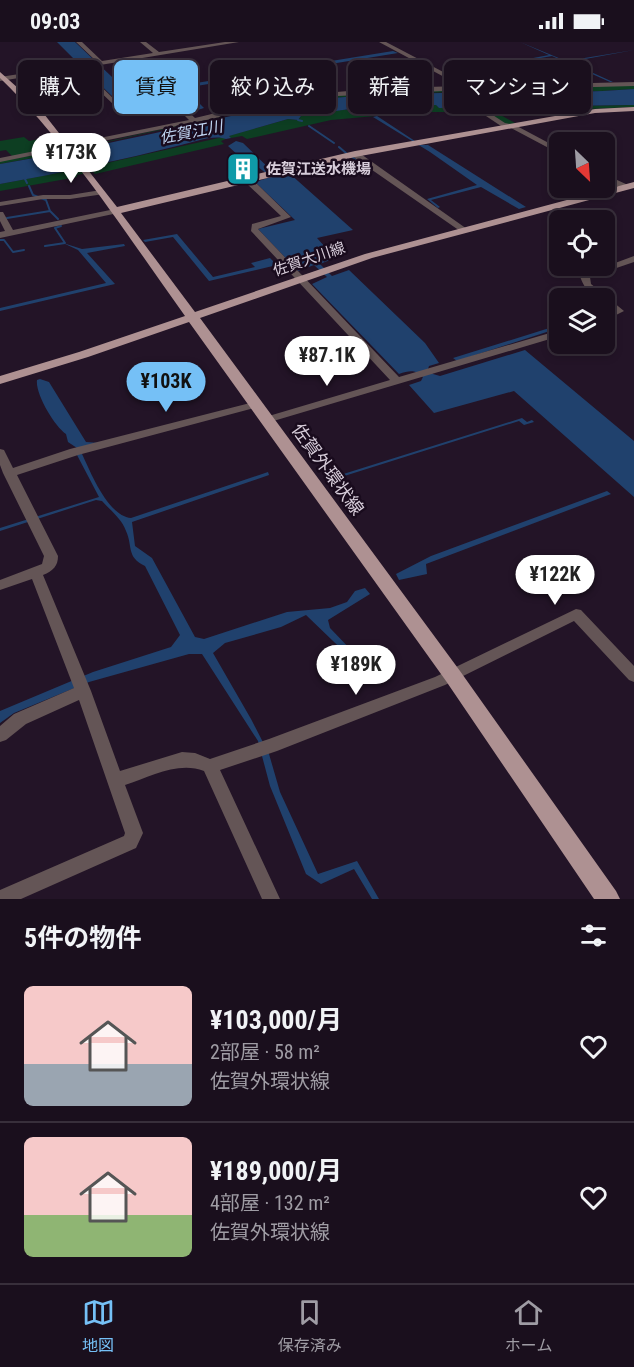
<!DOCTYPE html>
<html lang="ja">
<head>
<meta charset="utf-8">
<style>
  body { margin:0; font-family:"Roboto Condensed","Noto Sans JP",sans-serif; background:#271d2a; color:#f1f3f6; height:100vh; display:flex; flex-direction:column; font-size:22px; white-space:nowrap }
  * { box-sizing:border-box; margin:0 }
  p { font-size:20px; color:#9f9ca4 }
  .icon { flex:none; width:33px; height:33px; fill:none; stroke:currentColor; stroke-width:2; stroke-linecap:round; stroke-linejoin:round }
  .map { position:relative; height:857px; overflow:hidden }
  .panel { display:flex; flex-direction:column; background:#1a0f1d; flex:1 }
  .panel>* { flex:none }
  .hud { position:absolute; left:18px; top:18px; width:598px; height:54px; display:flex; gap:12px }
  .needle { width:39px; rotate:155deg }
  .tools { position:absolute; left:549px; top:90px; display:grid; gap:12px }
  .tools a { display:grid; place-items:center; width:66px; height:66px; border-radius:9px; background:#1a0f1d; box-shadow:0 3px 9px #0003,0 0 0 2px #382f3b; font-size:30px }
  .price { position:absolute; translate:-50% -51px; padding:0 14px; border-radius:21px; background:#fff; color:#222; font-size:20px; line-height:39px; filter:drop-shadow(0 2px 3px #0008) }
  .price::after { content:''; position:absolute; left:50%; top:36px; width:18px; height:14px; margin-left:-9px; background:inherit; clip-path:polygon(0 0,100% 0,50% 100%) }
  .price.current { background:#75c0f6; color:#111 }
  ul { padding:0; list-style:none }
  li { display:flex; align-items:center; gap:18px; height:150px; padding:0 24px }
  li+li { border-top:2px solid #382f3b }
  li span { display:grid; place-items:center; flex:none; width:168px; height:120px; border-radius:9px; color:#555 }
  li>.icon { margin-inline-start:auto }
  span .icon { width:72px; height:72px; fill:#fffc; stroke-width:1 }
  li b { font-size:26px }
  h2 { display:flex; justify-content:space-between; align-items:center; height:72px; padding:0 24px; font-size:26px }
  .tag { padding:0 21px; border-radius:9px; background:#1a0f1d; box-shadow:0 3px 9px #0003,0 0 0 2px #382f3b; font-size:21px; line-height:54px }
  .tag.current { background:#75c0f6; color:#111 }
  .status { display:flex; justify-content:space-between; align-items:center; height:42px; padding:0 30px; background:#1a0f1d; direction:ltr }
  .status svg { height:16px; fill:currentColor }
  .dock { display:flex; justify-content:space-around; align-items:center; height:84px; border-top:2px solid #382f3b; background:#1a0f1d; font-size:16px; color:#9f9ca4 }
  .dock a { display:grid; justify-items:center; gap:3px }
  .dock .current { color:#75c0f6 }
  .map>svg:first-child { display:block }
  .green { fill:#0d3e22 }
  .water { fill:#20416d }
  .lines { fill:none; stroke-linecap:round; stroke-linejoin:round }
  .stream { stroke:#20416d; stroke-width:2 }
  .minor { fill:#645556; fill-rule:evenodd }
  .primary { fill:#ae9192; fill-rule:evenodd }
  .labels { text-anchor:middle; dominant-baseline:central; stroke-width:5; stroke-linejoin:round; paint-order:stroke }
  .far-poi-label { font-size:15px; font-weight:bold; fill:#d7cdda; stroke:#190b1d; text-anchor:start }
  .far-street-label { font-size:15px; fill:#d7cdda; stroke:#190b1d }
  .far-water-label { font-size:16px; font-style:italic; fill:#c0d5f2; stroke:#190b1d }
  .street-label { font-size:18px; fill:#d7cdda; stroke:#190b1d }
</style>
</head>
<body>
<div class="status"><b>09:03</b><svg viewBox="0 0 49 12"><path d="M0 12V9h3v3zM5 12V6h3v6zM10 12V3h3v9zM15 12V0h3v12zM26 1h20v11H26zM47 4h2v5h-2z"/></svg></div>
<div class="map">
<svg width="634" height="857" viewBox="0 0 634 857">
  <rect width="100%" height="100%" fill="#231427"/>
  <path class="green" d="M634 43V47C530 55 424 44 320 58 212 71 108 104 0 122V119L83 105 219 74 238 68 318 54 435 47 490 48Z
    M401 63H436L439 66 634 63V65L497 71 515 81 505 83 485 70H420L331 78 247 97 242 94 231 96 228 94 288 77 298 78 301 74 331 69Z
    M24 95 29 99 50 95 57 106 13 115 6 108 0 109V99Z
    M223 95 226 97 221 99 224 102 95 132 93 130 77 133V135L0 149V142L89 125Z"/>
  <path class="water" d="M57 0H75L129 51 179 43 182 46 191 44 190 42 393 9 398 11 184 46 204 66 188 71 168 51 116 58 82 25V22H79Z
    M520 0 566 19 634 8 569 20 613 40H610L552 14 450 32 549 13Z
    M634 47V63H628L439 66 436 63 375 65 379 68 360 70 357 66 301 74 298 78 288 77 229 94 231 96 226 97C215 92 193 100 181 103 121 118 61 131 0 142V122C65 111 128 97 192 83 233 74 279 62 324 57 427 46 531 55 634 47Z
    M377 74 421 103H428L526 165 519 167 481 145 431 158 440 165 438 166 427 157 477 143 430 110 373 75Z
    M236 99 243 101 277 134 289 131 353 188 317 196 335 216 320 222 332 234 349 228 425 301 439 321 429 324 428 327 433 332 440 334 525 308 634 399V455L514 349 434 371 409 343 421 339 423 335C415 327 409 329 399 332L312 242 327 235 314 223 298 229 258 187 295 178 255 140 271 135 258 125 252 126 249 124 254 122 240 115 228 104Z
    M177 192 213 235 255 225 251 221 270 216 277 223 209 239 173 195 145 200 143 198Z
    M63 201 82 207 124 202 125 204 87 211 115 242 0 269V266L106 241 78 208Z
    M559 283V286L457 319 453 316Z
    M40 337 49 340 86 400 100 401 85 404 82 412C91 431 108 474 131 476L268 430 269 433 132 480 135 504 152 516 195 595 204 597 287 570 330 566 347 560 355 549 365 546 370 552 328 578 330 586 379 637 359 624 306 573 281 585 225 601 213 611 251 677 269 712 280 750 318 832 357 819 379 857H372L354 827 321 842 306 832 270 744 258 699 202 612H189L89 640 14 671 0 681V669L93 630 171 605 180 593 145 524C126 515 133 504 126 489 122 477 110 468 102 459L96 458 0 489V486L99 455 77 413V406L68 400 66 392C55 385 35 352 37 338Z
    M522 376 527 380 532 378 534 380 524 383 519 379 338 436 337 434Z
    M607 449 611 452 426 522 427 532 399 538 396 532 431 514Z"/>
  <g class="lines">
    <path class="stream" d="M298 78 302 79
      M309 84 334 101
      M339 105 346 111
      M352 115 365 125
      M25 137 27 141
      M29 144 33 153 46 158 50 169 58 177
      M7 176 50 169
      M0 198H4L13 210 24 208
      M45 204 65 201 55 186 61 184"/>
    <path class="minor" d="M76 0H82L102 19 153 11 140 0H146L159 10 225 0H239L82 26 116 59 167 51 195 76C215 72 233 64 253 61 321 48 392 46 461 44L379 0H386L470 44 634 40V44L477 48 485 68 505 81 515 83 560 107V112L511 86 501 84 480 70 471 48H465L338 54 255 64 216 76 0 120V116L189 78 166 55 113 62 76 27 0 39V35L97 20Z
      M352 110H358L467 187 460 189 352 114Z
      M604 132 628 143 629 145 622 147 604 137Z
      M245 136H251L291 175 258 187 399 335 560 288V294L270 380H262L260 378 262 376 390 338 251 189 252 182 281 174 245 140Z
      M101 148 105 150 104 152 70 157H43L0 164V160L43 153H70Z
      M115 167 119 169 118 171 0 196V190L5 189 0 179V170H3L13 188Z
      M634 214V220L590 235 591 242 624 269 604 279V272L612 268 604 262V256C592 256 583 245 580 234Z
      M254 360 258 361 260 363 258 365 78 413 17 433 58 514C58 524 53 529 43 533L91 649 120 729 182 710 195 711 210 717 269 697 435 635 576 567 581 568 634 624V640L629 638 574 579 445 643 277 709 220 728 280 857H262L204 729C178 719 150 735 125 743L143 791 136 806 21 857H0V848L124 794 125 791 79 658 26 682 6 698 0 700V684L14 672 74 646 32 537 0 548V538L42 522 44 514 3 431 0 423V407L4 408 13 426 70 407Z"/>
    <path class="primary" d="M0 30 37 63 117 165 355 109 595 67 634 65V69L595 71 355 115 121 171 195 270 365 212 634 140V146L372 216 200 276 460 629 616 849 620 857H594L446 639 189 280 88 315 0 342V334L79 310 185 274C126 192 72 106 0 36Z"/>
  </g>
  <defs>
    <symbol id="building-square" viewBox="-11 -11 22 22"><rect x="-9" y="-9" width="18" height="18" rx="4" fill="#0f9aa8" stroke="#190b1d"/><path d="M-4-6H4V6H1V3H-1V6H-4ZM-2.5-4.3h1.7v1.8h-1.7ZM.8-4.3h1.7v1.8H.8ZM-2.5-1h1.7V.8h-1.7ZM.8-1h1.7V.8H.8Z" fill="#fff"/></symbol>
  </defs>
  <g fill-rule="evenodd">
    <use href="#building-square" x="224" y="108" width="38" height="38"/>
  </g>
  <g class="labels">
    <g class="far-poi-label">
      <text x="266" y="127">佐賀江送水機場</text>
    </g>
    <g class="far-street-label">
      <text transform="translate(309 217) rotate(-19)">佐賀大川線</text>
    </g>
    <g class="far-water-label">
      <text transform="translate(191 90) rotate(-11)">佐賀江川</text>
    </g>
    <g class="street-label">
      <text transform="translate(328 427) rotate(54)">佐賀外環状線</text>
    </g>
  </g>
</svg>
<div class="tools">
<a><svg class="needle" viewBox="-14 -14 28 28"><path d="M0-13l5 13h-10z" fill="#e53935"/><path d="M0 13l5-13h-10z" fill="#9f9ca4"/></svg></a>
<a><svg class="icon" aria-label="locate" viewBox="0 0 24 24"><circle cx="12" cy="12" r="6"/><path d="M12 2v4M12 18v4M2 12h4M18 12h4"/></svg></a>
<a><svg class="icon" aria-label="layers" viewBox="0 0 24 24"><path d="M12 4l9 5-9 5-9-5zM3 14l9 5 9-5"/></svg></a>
</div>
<b class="price" style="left:71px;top:142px">¥173K</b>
<b class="price" style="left:327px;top:345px">¥87.1K</b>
<b class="price current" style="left:166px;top:371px">¥103K</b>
<b class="price" style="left:555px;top:564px">¥122K</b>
<b class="price" style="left:356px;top:654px">¥189K</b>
<div class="hud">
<a class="tag">購入</a>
<a class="tag current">賃貸</a>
<a class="tag">絞り込み</a>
<a class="tag">新着</a>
<a class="tag">マンション</a>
</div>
</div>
<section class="panel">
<h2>5件の物件<svg class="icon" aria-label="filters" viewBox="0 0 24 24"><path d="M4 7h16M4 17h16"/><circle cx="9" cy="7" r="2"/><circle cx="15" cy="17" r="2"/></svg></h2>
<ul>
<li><span style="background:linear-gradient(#f6c9c9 65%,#9aa5b1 0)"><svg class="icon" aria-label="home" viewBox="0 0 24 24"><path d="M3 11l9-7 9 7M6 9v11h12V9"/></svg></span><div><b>¥103,000/月</b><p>2部屋 · 58 m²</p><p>佐賀外環状線</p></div><svg class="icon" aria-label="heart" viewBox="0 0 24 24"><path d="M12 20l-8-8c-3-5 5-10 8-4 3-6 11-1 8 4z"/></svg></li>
<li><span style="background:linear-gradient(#f6c9c9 65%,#8fb573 0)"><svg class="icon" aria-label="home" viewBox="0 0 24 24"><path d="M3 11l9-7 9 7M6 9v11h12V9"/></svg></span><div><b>¥189,000/月</b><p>4部屋 · 132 m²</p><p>佐賀外環状線</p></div><svg class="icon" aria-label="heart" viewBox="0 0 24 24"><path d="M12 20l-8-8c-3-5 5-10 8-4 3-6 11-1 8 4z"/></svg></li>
</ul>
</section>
<nav class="dock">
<a class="current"><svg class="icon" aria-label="map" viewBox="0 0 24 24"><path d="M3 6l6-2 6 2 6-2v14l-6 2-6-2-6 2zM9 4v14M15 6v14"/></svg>地図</a>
<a><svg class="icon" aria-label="saved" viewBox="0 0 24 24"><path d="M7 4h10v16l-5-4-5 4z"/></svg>保存済み</a>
<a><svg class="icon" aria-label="home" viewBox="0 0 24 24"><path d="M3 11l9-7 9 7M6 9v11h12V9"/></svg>ホーム</a>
</nav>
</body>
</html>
